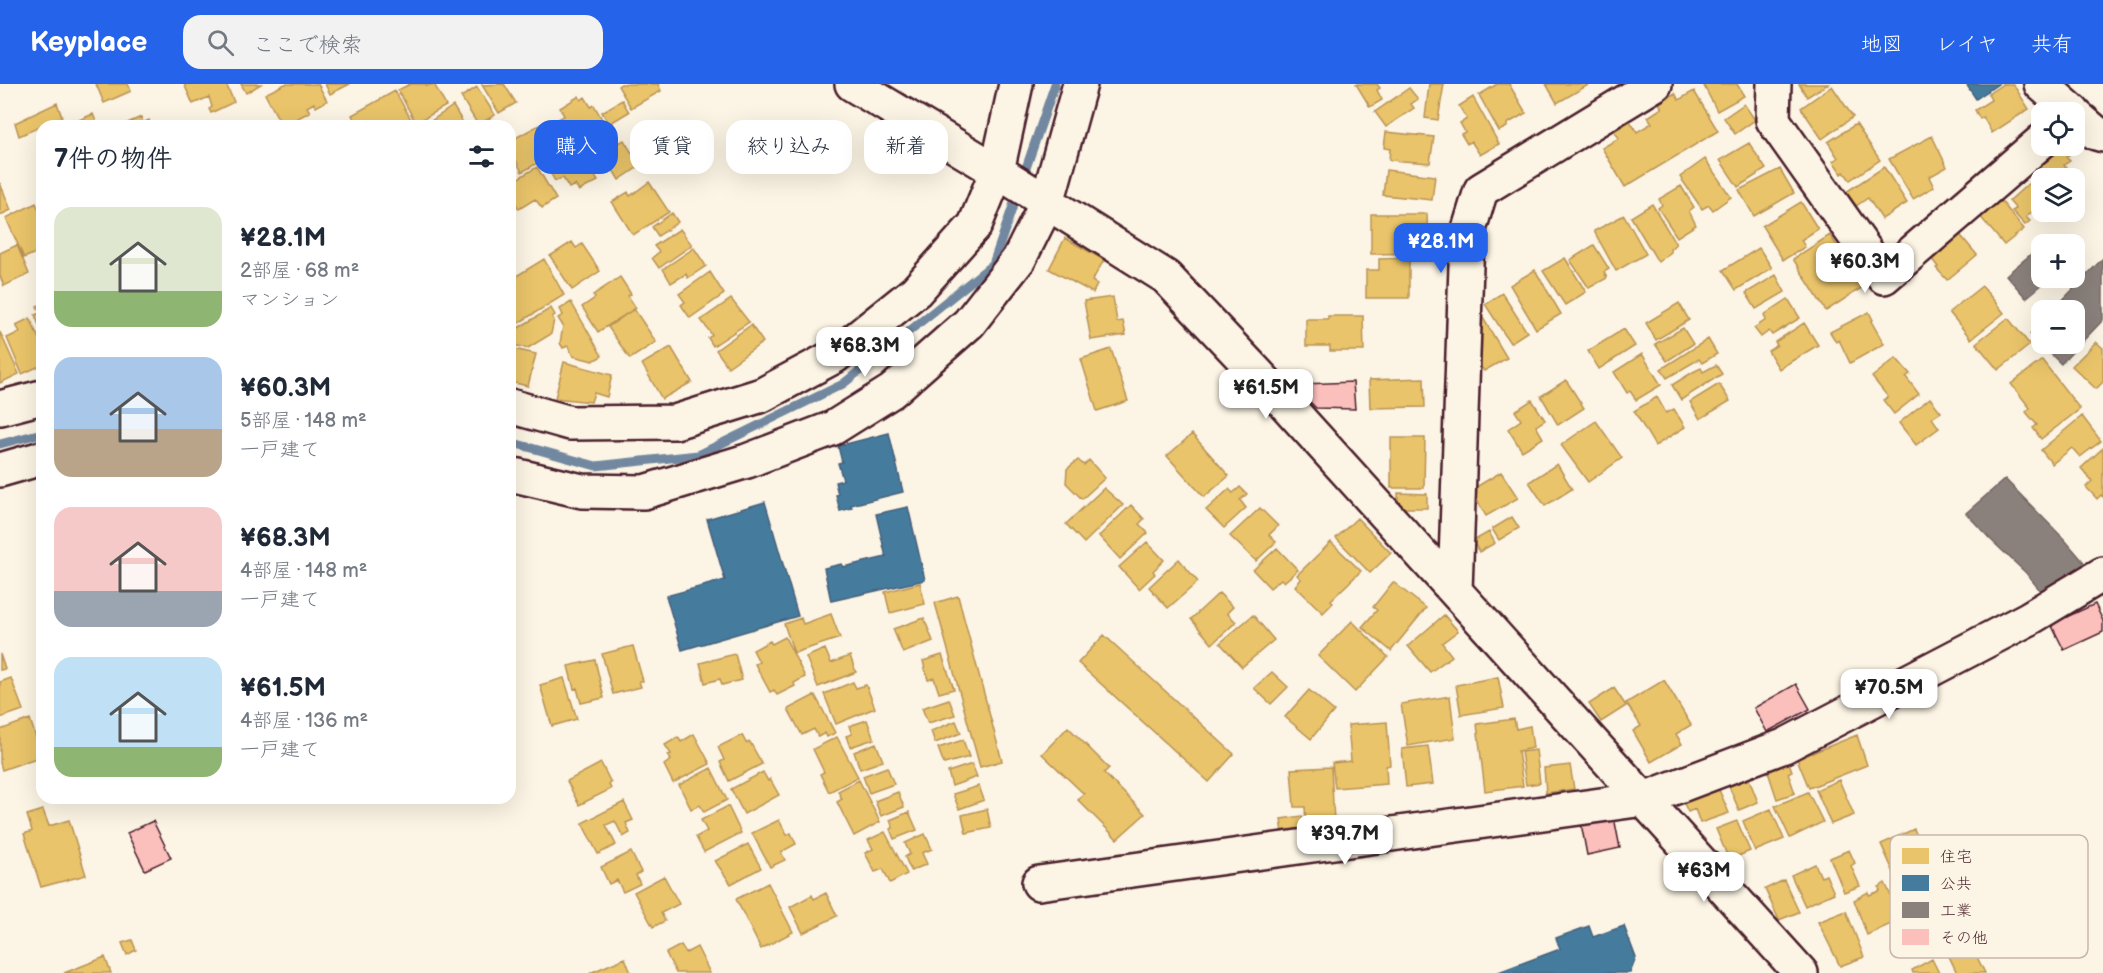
<!DOCTYPE html>
<html lang="ja">
<head>
<meta charset="utf-8">
<style>
  body { margin:0; font-family:"Balsamiq Sans","Klee One",sans-serif; background:#f2f2f3; color:#1f2937; height:100vh; display:flex; flex-direction:column; font-size:22px; white-space:nowrap }
  * { box-sizing:border-box; margin:0 }
  p { font-size:20px; color:#747a83 }
  .icon { flex:none; width:33px; height:33px; fill:none; stroke:currentColor; stroke-width:2; stroke-linecap:round; stroke-linejoin:round }
  .map { position:relative; flex:1; overflow:hidden }
  .sheet { position:absolute; left:36px; top:36px; width:480px; height:684px; display:flex; flex-direction:column; background:#fff; border-radius:18px; box-shadow:0 6px 24px #0002 }
  .sheet>* { flex:none }
  .guide { position:absolute; left:534px; top:36px; width:570px; height:54px; display:flex; gap:12px }
  .controls { position:absolute; left:2031px; top:18px; display:grid; gap:12px }
  .controls a { display:grid; place-items:center; width:54px; height:54px; border-radius:12px; background:#fff; box-shadow:0 6px 24px #0002; font-size:30px }
  .price { position:absolute; translate:-50% -51px; padding:0 14px; border-radius:12px; background:#fff; color:#222; font-size:20px; line-height:39px; filter:drop-shadow(0 2px 3px #0008) }
  .price::after { content:''; position:absolute; left:50%; top:36px; width:18px; height:14px; margin-left:-9px; background:inherit; clip-path:polygon(0 0,100% 0,50% 100%) }
  .price.on { background:#2563eb; color:#fff }
  ul { padding:0; list-style:none }
  li { display:flex; align-items:center; gap:18px; height:150px; padding:0 18px }
  li span { display:grid; place-items:center; flex:none; width:168px; height:120px; border-radius:18px; color:#555 }
  li>.icon { margin-inline-start:auto }
  span .icon { width:72px; height:72px; fill:#fffc; stroke-width:1 }
  li b { font-size:26px }
  h2 { display:flex; justify-content:space-between; align-items:center; height:72px; padding:0 18px; font-size:26px }
  .pill { padding:0 21px; border-radius:18px; background:#fff; box-shadow:0 6px 24px #0002; font-size:21px; line-height:54px }
  .pill.on { background:#2563eb; color:#fff }
  header { display:flex; align-items:center; gap:36px; box-sizing:border-box; height:84px; padding:0 30px; background:#2563eb; color:#fff }
  header strong { font-size:28px }
  nav { display:flex; gap:33px; margin-inline-start:auto; font-size:21px }
  .search { width:420px; height:54px; background:#f2f2f3; display:flex; align-items:center; gap:15px; box-sizing:border-box; padding:0 21px; border-radius:18px; color:#747a83; font-size:22px }
  .map>svg:first-child { display:block }
  .homes { fill:#e9c46a; stroke:#b99257; stroke-width:1.5 }
  .public { fill:#457b9d; stroke:#465f7b; stroke-width:1.5 }
  .industry { fill:#8a817c; stroke:#776464; stroke-width:1.5 }
  .lines { fill:none; stroke-linecap:round; stroke-linejoin:round }
  .stream { stroke:#7288a0; stroke-width:9 }
  .building { fill:#fbbfbc; stroke:#4a1f2b; stroke-width:1.5 }
  .minor-casing { stroke:#4a1f2b; stroke-width:38 }
  .minor { stroke:#fcf5e5; stroke-width:33 }
  .key { fill:#fcf5e5; stroke:#c7b5ad; stroke-width:1.5 }
  .key-label { font-size:16px; fill:#4a1f2b }
</style>
</head>
<body>
<header>
<strong>Keyplace</strong>
<div class="search"><svg class="icon" aria-label="search" viewBox="0 0 24 24"><circle cx="10" cy="10" r="6"/><path d="M15 15l6 6"/></svg>ここで検索</div>
<nav><a>地図</a><a>レイヤ</a><a>共有</a></nav>
</header>
<div class="map">
<svg width="2103" height="889" viewBox="0 0 2103 889">
  <rect width="100%" height="100%" fill="#fcf5e5"/>
  <filter id="ink" filterUnits="userSpaceOnUse"><feTurbulence type="fractalNoise" baseFrequency=".0167" numOctaves="2"/><feDisplacementMap in="SourceGraphic" scale="12" xChannelSelector="R" yChannelSelector="G"/><feConvolveMatrix kernelMatrix="1 2 1 2 8 2 1 2 1" color-interpolation-filters="sRGB"/></filter>
  <g filter="url(#ink)">
    <path class="homes" d="M96 0H128L131 7 104 19Z
      M184 0H226L234 18 211 29 209 25 212 23 209 13 193 20Z
      M241 0H261L246 9Z
      M285 0H318L327 17 316 23 314 19 307 23 310 28 282 42 265 10Z
      M325 0H350L330 10Z
      M410 0H425L427 2 434 0 446 22 416 39 398 6Z
      M504 0 516 19 499 29 482 1Z
      M621 0H658L661 7 631 24 618 2Z
      M1356 0H1377L1380 4 1377 6 1382 16 1370 23Z
      M1429 0H1444L1438 36 1425 34Z
      M1497 0H1509L1526 29 1507 40V43L1499 47 1479 11Z
      M1546 0H1590L1557 19Z
      M1703 0H1737L1744 12 1717 27Z
      M1799 0H1828L1807 13Z
      M2003 0H2013L2029 25 1992 49 1983 33 1980 35 1975 26 1991 16 1988 10Z
      M1832 2 1853 33 1822 55 1801 24Z
      M477 3 495 31 478 41 461 13Z
      M1409 4 1418 15 1411 20 1414 24 1386 43 1375 28Z
      M395 7 413 39 406 42H358L352 31Z
      M1694 7 1718 47 1625 103 1602 64 1619 54 1614 47 1630 37 1637 48 1652 39 1648 33 1662 24 1659 19 1675 9 1679 16Z
      M579 12 581 16 585 13 591 23 594 21 603 37 567 57 556 36 564 32 560 24Z
      M1473 13 1499 60 1480 71 1471 57 1467 60 1461 50 1465 48 1460 39 1467 35 1459 22Z
      M622 16 629 28 609 40 602 28Z
      M57 19 62 33 19 52 15 39Z
      M1744 20 1755 36 1735 50 1724 34Z
      M453 22 465 42H434L431 37Z
      M93 30 98 42H65Z
      M141 33 143 39 149 36 151 42H121Z
      M426 36 430 42H414Z
      M1856 40 1880 76 1850 96 1844 88 1842 90 1833 77 1838 74 1828 58Z
      M539 41 555 69 522 88 510 65V57Z
      M612 47 619 59 624 56 640 82 619 96 609 79 604 82 591 61Z
      M1386 48 1434 53 1430 79 1389 76 1390 65 1384 64Z
      M1932 52 1947 83 1929 93 1934 103 1913 115 1889 75Z
      M1749 59 1766 85 1738 103 1720 76Z
      M2054 62H2062L2069 71 2066 73 2070 77 2064 81 2068 85 2055 94H2047L2033 77Z
      M578 65 598 97 579 107 575 101 569 104 563 94 555 97 547 83Z
      M1705 75 1731 113 1713 126 1709 121 1702 125 1680 93Z
      M537 83 556 115 542 124 535 115 519 125 510 111V99Z
      M1884 83 1907 119 1882 135 1868 114 1856 122 1846 108Z
      M1780 85 1794 109 1754 132 1739 106Z
      M1386 86 1435 92 1432 116 1383 111Z
      M649 98 669 128 633 151 612 118 628 108 630 112Z
      M0 99 11 126 0 131Z
      M2029 99 2042 112V119L2026 133 2030 137 2025 141 2012 127 2016 125 2009 117Z
      M1681 102 1694 123 1689 127 1696 141 1677 153 1658 124 1662 121 1659 115Z
      M2001 117 2024 145 2004 161 1979 131Z
      M1801 118 1818 145 1801 156 1805 163 1783 176 1762 142Z
      M36 119 42 133V166L24 174 6 134Z
      M1652 120 1676 160 1670 165 1671 168 1658 178 1631 133Z
      M672 129 678 138 658 152 652 143Z
      M1371 130H1427L1428 169 1371 170Z
      M1624 131 1646 170 1616 187 1594 147Z
      M1952 141 1977 171 1947 196 1936 184 1938 183 1931 174 1930 176 1921 165Z
      M680 145 692 161 659 184 652 174 659 168 654 162Z
      M1830 151 1863 203 1826 227 1793 175Z
      M1065 154 1104 176 1092 197 1097 200 1093 209 1049 185Z
      M572 158 576 164 582 160 600 187 572 206 550 172Z
      M17 161 29 190 4 202 0 192V169Z
      M1594 161 1609 185 1604 188 1607 194 1589 204 1570 176Z
      M694 164 706 182 688 194 686 190 671 199 663 185Z
      M1759 164 1772 184 1736 206 1723 186Z
      M1409 174V214H1366V186H1379V175Z
      M1565 174 1586 208 1565 221 1543 187Z
      M544 175 564 211 512 243 510 240V196Z
      M1535 186 1561 230 1536 245 1510 201Z
      M710 188 724 210 690 234 681 221 685 218 679 210Z
      M1776 191 1785 208 1756 225 1746 209Z
      M620 193 631 210 628 212 636 224 598 248 582 223 595 214 593 211Z
      M1982 202 2004 229 1971 255 1949 228Z
      M1502 209 1527 248 1510 259 1485 220Z
      M1113 213 1117 238 1123 237 1126 251 1091 256 1084 217Z
      M731 215 749 238 713 262 708 254 712 251 701 236Z
      M1788 215 1800 234 1772 251 1769 247 1761 253 1754 244 1766 236 1764 231Z
      M571 218 602 272 593 277 573 272 568 262 563 264 560 259 563 242 558 234 563 231 560 225Z
      M1679 219 1689 236 1656 256 1646 239Z
      M42 220V249L35 231 40 229 37 222Z
      M551 224 555 231 552 233 554 236 551 250 528 264 512 261 510 249Z
      M1477 224 1507 274 1484 287 1474 273Z
      M634 225 656 258 630 275 608 243Z
      M1869 228 1873 236 1871 237 1884 260 1850 279 1839 256 1836 258 1830 248Z
      M1328 232H1363L1364 267H1330V262H1306V235H1328Z
      M30 234 42 262V281L22 290 7 254 20 248 16 241Z
      M2008 234 2030 261 1998 286 1976 259Z
      M1804 239 1818 261 1779 285 1768 267 1777 261 1775 258Z
      M751 241 763 258 728 283 716 266Z
      M1683 244 1693 260 1667 277 1655 260Z
      M1624 245 1635 262 1599 285 1588 267Z
      M0 248 19 290 0 299Z
      M1708 255 1717 270 1702 279 1699 275 1667 294 1661 285Z
      M2096 258 2103 264V298L2096 305 2072 282Z
      M671 263 692 298 662 315 642 280Z
      M510 264 536 270 528 302 510 298Z
      M1111 265 1128 317 1097 327 1081 275Z
      M1642 270 1661 301 1636 316 1630 307 1627 309 1614 288Z
      M1896 274 1910 290 1906 293 1919 310 1894 330 1883 316 1888 313 1872 293Z
      M2042 276 2080 325 2041 355 2033 344 2037 341 2026 328 2030 324 2011 300Z
      M564 278 612 291 607 313 594 309 591 318 555 314Z
      M1716 281 1722 290 1681 316 1672 301 1693 288 1701 284 1703 288Z
      M1424 294 1425 323 1370 324 1369 296Z
      M1566 296 1584 324 1558 341 1541 312Z
      M1719 300 1730 317 1700 335 1690 318Z
      M1657 313 1666 329 1674 325 1685 343 1655 362 1634 327Z
      M1930 314 1941 328 1932 334 1939 344 1916 361 1899 339Z
      M1532 316 1545 336 1536 342 1543 354 1522 367 1508 345 1521 336 1515 327Z
      M2082 332 2101 357 2080 373 2072 364 2052 380 2041 366Z
      M1596 337 1622 374 1588 398 1561 361Z
      M1192 350 1229 392 1204 413 1167 372Z
      M1391 354H1425L1424 404H1391Z
      M2103 364V413L2101 411 2097 415 2086 403 2092 397 2081 384Z
      M1078 376 1084 381 1089 376 1105 394 1082 415 1066 399 1067 385Z
      M1557 380 1572 405 1545 422 1529 398Z
      M1501 388 1518 414 1486 432 1471 406Z
      M1240 403 1247 410 1240 416 1246 424 1224 444 1206 426 1229 405 1233 409Z
      M1104 404 1123 421 1084 459 1066 440Z
      M1398 409 1427 410V424H1398Z
      M1131 421 1144 435 1139 440 1148 449 1120 475 1099 452Z
      M1260 424 1278 442 1269 451 1276 458 1256 477 1230 452Z
      M1512 433 1519 444 1499 456 1492 445Z
      M1357 434 1391 469 1370 489 1336 454Z
      M1489 448 1495 459 1479 468 1473 457Z
      M1147 458 1164 476 1153 487 1155 490 1139 505 1119 483Z
      M1331 458 1361 487 1331 516 1333 519 1323 529 1295 502 1301 495 1297 491Z
      M1277 464 1298 486 1284 498 1281 495 1270 504 1253 486Z
      M1179 475 1198 498 1168 524 1149 503Z
      M1393 498 1426 524 1391 567 1362 543 1377 526 1373 523Z
      M920 499 925 520 890 529 885 508Z
      M1219 509 1233 523 1227 529 1236 538 1212 560 1191 535Z
      M958 512 1002 677 980 683 935 519Z
      M831 530 840 554 794 569 784 540 801 534 803 540Z
      M1253 531 1274 556 1242 583 1220 559Z
      M1444 531 1458 547 1442 559 1452 572 1430 588 1408 562Z
      M924 534 933 557 903 569 893 545Z
      M1352 537 1388 573 1355 608 1318 572Z
      M1104 551 1234 670 1209 698 1078 579Z
      M785 553 805 593 794 599 795 602 777 611 774 606 770 608 755 580 759 578 753 566 770 557 772 560Z
      M633 562 643 597H639L641 603 613 610 602 570Z
      M825 565 831 579 850 572 856 588 818 603 806 573Z
      M0 570 5 585 0 586Z
      M735 570 742 596 722 601 720 595 705 599 700 579Z
      M942 571 954 605 939 609 934 594 928 596 923 577Z
      M595 576 604 614 581 619 577 604 574 605 568 582Z
      M1272 588 1288 603 1271 620 1254 604Z
      M1498 593 1504 624 1461 631 1456 601Z
      M11 594 23 626 0 634V598Z
      M564 594 577 635 552 642 540 601Z
      M1664 596 1691 641 1676 650 1682 660 1651 678 1633 647 1641 642 1626 619Z
      M853 598 856 604 866 601 875 624 836 640 824 610Z
      M1614 604 1626 622 1601 638 1589 620Z
      M1309 606 1334 627 1311 655 1285 633Z
      M815 611 835 649 827 653 825 649 818 653 814 645 802 651 788 625Z
      M1450 612 1455 654 1408 662 1401 620Z
      M949 615 955 631 928 639 922 624Z
      M30 635 42 672 2 686 0 679V646Z
      M1514 635 1516 645 1530 642 1533 664 1518 667 1523 702 1485 707 1477 640Z
      M867 636 874 655 850 663 846 652 852 650 849 642Z
      M956 637 961 649 935 659 931 647Z
      M1387 638 1390 681 1386 682 1387 700 1335 704 1332 679 1351 677 1348 641Z
      M1068 643 1109 684 1104 689 1145 730 1117 755 1078 716 1084 710 1042 670Z
      M694 650 710 680 673 699 664 681 671 676 668 671 671 670 665 661 678 653 681 658Z
      M742 651 746 659 750 658 762 680 729 697 720 678 724 676 718 663Z
      M1857 651 1867 681 1809 704 1797 675Z
      M837 653 858 693 829 708 820 690 824 688 813 665Z
      M963 656 969 673 944 680 938 664Z
      M876 659 883 677 860 685 854 668Z
      M1428 662 1433 700 1406 703 1402 665Z
      M1536 666 1540 699 1526 701 1521 668Z
      M1786 671 1792 687 1788 689 1795 709 1777 715 1765 679Z
      M601 679 611 699 609 700 611 705 579 721 567 697Z
      M972 680 977 693 952 702 948 688Z
      M1570 681 1574 705 1546 709 1544 684Z
      M887 683 894 700 869 709 863 692Z
      M1331 683 1334 737 1306 739 1305 723H1294L1291 685Z
      M711 684 727 716 704 728 700 721 691 725 679 701Z
      M763 688 768 697 770 695 779 711 744 730 731 705Z
      M1747 690 1758 718 1739 726 1727 698Z
      M1714 694 1729 729 1700 739 1695 725 1688 728 1679 709Z
      M859 696 880 738 854 752 837 718 842 715 838 707Z
      M1839 696 1854 731 1831 740 1816 706Z
      M979 702 984 716 959 725 953 710Z
      M898 708 904 723 881 732 875 717Z
      M1808 708 1823 738 1790 754 1775 722Z
      M624 718 633 736 626 739 630 749 623 753 615 737 606 741 616 761 598 770 582 739Z
      M728 722 741 749 704 768 696 753 707 747 701 736Z
      M987 725 991 744 966 749 962 731Z
      M1771 725 1784 755 1755 767 1743 737Z
      M43 726 49 742 69 736 86 791 41 803 24 750 32 747 27 731Z
      M909 728 917 746 894 755 890 745 893 744 890 736Z
      M1302 732 1304 746 1283 749 1281 735Z
      M779 736 787 751 791 749 796 760 781 768 785 776 770 783 752 749Z
      M1737 737 1750 767 1729 776 1716 745Z
      M1914 745 1927 773 1894 789 1881 760Z
      M885 748 907 790 890 799 883 785 875 788 865 769 873 765 868 756Z
      M925 750 932 765 922 769 927 780 911 787 905 773 910 770 905 759Z
      M748 760 761 784 731 800 715 777Z
      M1849 766 1855 779 1851 782 1860 802 1844 808 1830 774Z
      M631 768 641 788 636 791 640 800 623 808 617 796 609 800 601 783Z
      M1815 780 1821 793 1826 791 1834 809 1805 822 1791 791Z
      M664 792 679 820 661 829 665 837 653 843 634 808Z
      M1784 796 1799 828 1779 836 1765 805Z
      M768 799 793 848 761 865 736 815Z
      M1885 799 1902 835 1867 851 1854 816 1868 808 1869 811 1880 807 1879 803Z
      M826 809 837 832 803 849 790 823 812 811 814 815Z
      M1846 827 1864 873 1840 882 1818 838Z
      M1968 855 1985 889H1957L1946 866Z
      M132 856 136 866 127 871 122 859Z
      M681 861 686 869 697 863 710 889H676L666 869Z
      M105 873 111 889H64Z
      M625 874 631 889H590Z
      M1932 875 1939 889H1913L1912 886Z"/>
    <path class="public" d="M1966 0H1998L1976 15Z
      M889 349 903 408 851 421 852 424 840 427 836 411 838 410 835 398 843 396 838 379 842 378 838 362Z
      M765 418 798 532 682 566 666 512 725 496 707 435Z
      M908 423 925 496 831 517 824 484 842 480 843 483 886 473 876 430Z
      M1589 842 1593 853 1624 842 1636 874 1630 889H1496L1560 865 1556 854Z"/>
    <path class="industry" d="M2042 161V194H2050L2026 214 2006 191Z
      M2103 174V236L2061 280 2030 250 2042 238V260H2074V226H2053Z
      M2005 395 2065 456 2087 482 2046 514 2026 489 1990 455 1966 429Z"/>
    <g class="lines">
      <path class="stream" d="M510 358 596 382 698 371 843 300 993 180 1055 0
        M0 360 42 349"/>
    </g>
    <path class="building" d="M1353 298 1355 325 1316 324 1305 313 1304 300Z
      M2095 520 2103 537V548L2064 566 2051 540Z
      M1796 600 1810 625 1767 648 1754 624Z
      M1612 723 1620 764 1587 771 1579 729Z
      M153 737 171 774 145 786 127 749Z"/>
    <g class="lines">
      <defs>
        <path id="minor" d="M852 0 997 87 1166 193 1271 304 1801 889
          M1774 0 1773 36 1884 193 2042 57
          M2041 0 2073 28
          M2074 30 2096 49 2103 51
          M510 322 570 339 675 338 762 311 835 272 916 207 975 141 997 87 1016 0
          M0 324 42 313
          M0 386 42 374
          M510 390 582 407 644 408 747 377 833 344 892 307 969 239 1019 175 1047 119 1080 0
          M1455 507 1467 152 1481 106 1655 0
          M1039 799 1644 715 1784 662 2028 535 2103 490"/>
      </defs>
      <use href="#minor" class="minor-casing"/>
      <use href="#minor" class="minor"/>
    </g>
  </g>
  <rect x="1890" y="751" width="198" height="123" rx="9" class="key"/>
  <rect x="1902" y="764" width="27" height="16" fill="#e9c46a"/>
  <rect x="1902" y="791" width="27" height="16" fill="#457b9d"/>
  <rect x="1902" y="818" width="27" height="16" fill="#8a817c"/>
  <rect x="1902" y="845" width="27" height="16" fill="#fbbfbc"/>
  <g class="key-label">
    <text x="1940" y="778">住宅</text>
    <text x="1940" y="805">公共</text>
    <text x="1940" y="832">工業</text>
    <text x="1940" y="859">その他</text>
  </g>
</svg>
<div class="controls">
<a><svg class="icon" aria-label="locate" viewBox="0 0 24 24"><circle cx="12" cy="12" r="6"/><path d="M12 2v4M12 18v4M2 12h4M18 12h4"/></svg></a>
<a><svg class="icon" aria-label="layers" viewBox="0 0 24 24"><path d="M12 4l9 5-9 5-9-5zM3 14l9 5 9-5"/></svg></a>
<a>+</a>
<a>−</a>
</div>
<b class="price on" style="left:1441px;top:190px">¥28.1M</b>
<b class="price" style="left:1865px;top:210px">¥60.3M</b>
<b class="price" style="left:865px;top:294px">¥68.3M</b>
<b class="price" style="left:1266px;top:336px">¥61.5M</b>
<b class="price" style="left:1889px;top:636px">¥70.5M</b>
<b class="price" style="left:1345px;top:782px">¥39.7M</b>
<b class="price" style="left:1704px;top:819px">¥63M</b>
<div class="guide">
<a class="pill on">購入</a>
<a class="pill">賃貸</a>
<a class="pill">絞り込み</a>
<a class="pill">新着</a>
</div>
<section class="sheet">
<h2>7件の物件<svg class="icon" aria-label="filters" viewBox="0 0 24 24"><path d="M4 7h16M4 17h16"/><circle cx="9" cy="7" r="2"/><circle cx="15" cy="17" r="2"/></svg></h2>
<ul>
<li><span style="background:linear-gradient(#dfe7d0 70%,#8fb573 0)"><svg class="icon" aria-label="home" viewBox="0 0 24 24"><path d="M3 11l9-7 9 7M6 9v11h12V9"/></svg></span><div><b>¥28.1M</b><p>2部屋 · 68 m²</p><p>マンション</p></div></li>
<li><span style="background:linear-gradient(#a9c7e8 60%,#b9a48a 0)"><svg class="icon" aria-label="home" viewBox="0 0 24 24"><path d="M3 11l9-7 9 7M6 9v11h12V9"/></svg></span><div><b>¥60.3M</b><p>5部屋 · 148 m²</p><p>一戸建て</p></div></li>
<li><span style="background:linear-gradient(#f6c9c9 70%,#9aa5b1 0)"><svg class="icon" aria-label="home" viewBox="0 0 24 24"><path d="M3 11l9-7 9 7M6 9v11h12V9"/></svg></span><div><b>¥68.3M</b><p>4部屋 · 148 m²</p><p>一戸建て</p></div></li>
<li><span style="background:linear-gradient(#bfe0f5 75%,#8fb573 0)"><svg class="icon" aria-label="home" viewBox="0 0 24 24"><path d="M3 11l9-7 9 7M6 9v11h12V9"/></svg></span><div><b>¥61.5M</b><p>4部屋 · 136 m²</p><p>一戸建て</p></div></li>
</ul>
</section>
</div>
</body>
</html>
